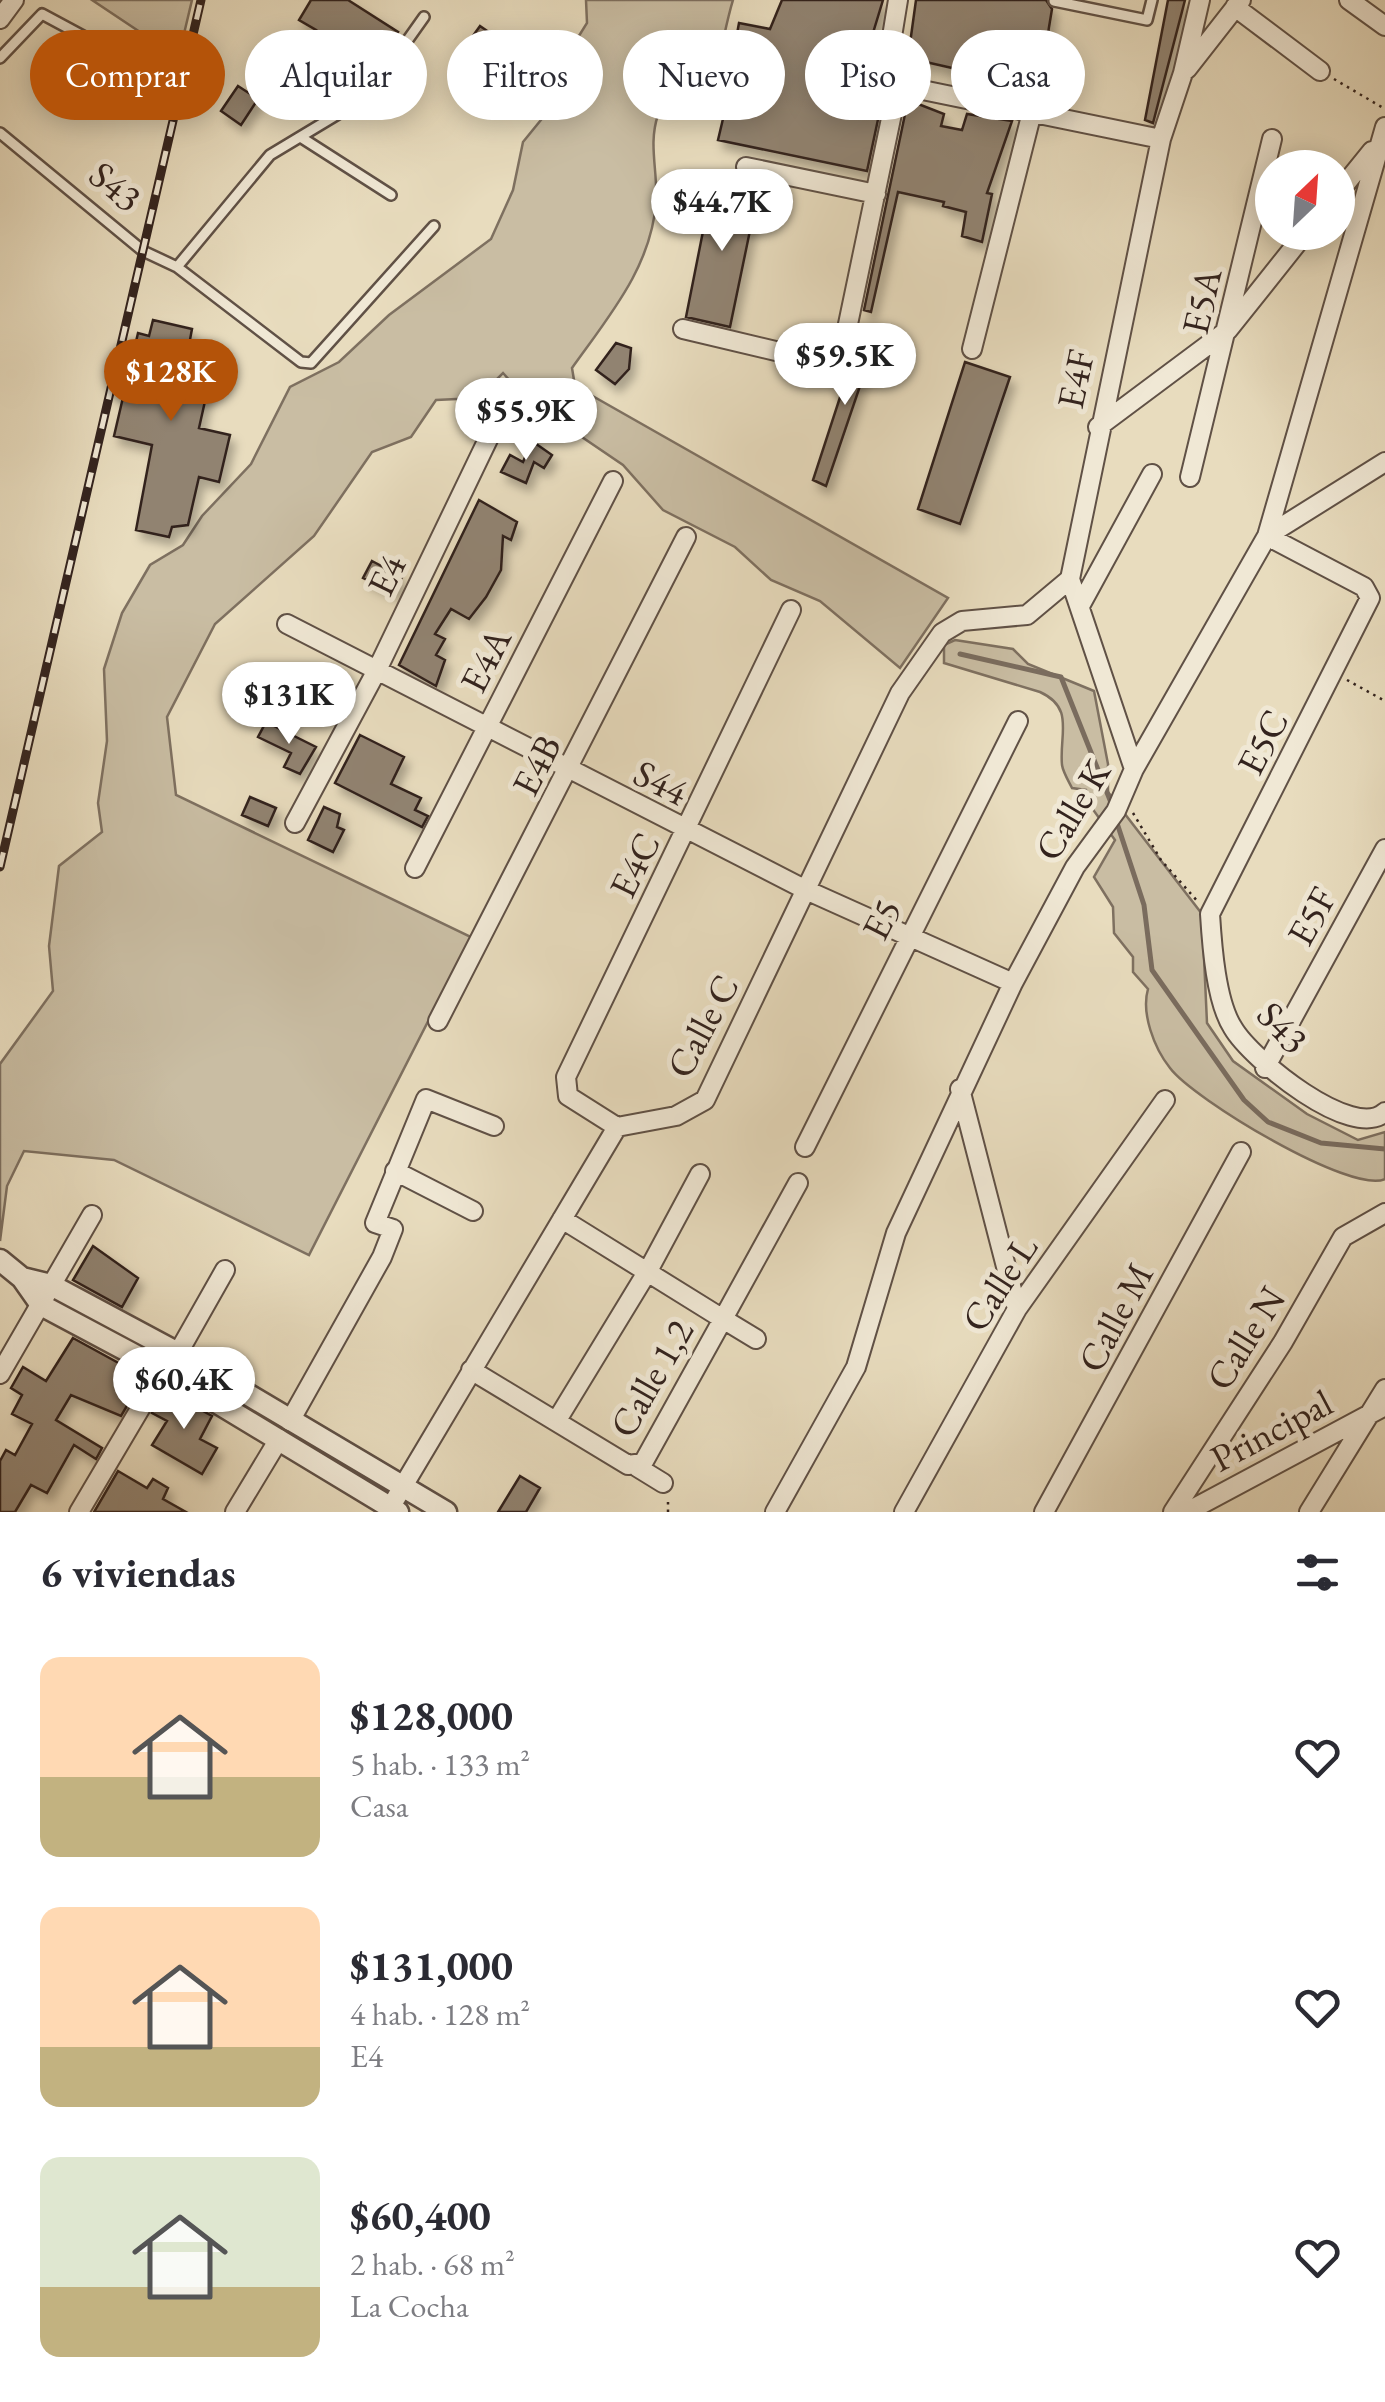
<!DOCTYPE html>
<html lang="es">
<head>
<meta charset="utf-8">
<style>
  body { margin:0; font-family:"EB Garamond",serif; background:#f7f7f7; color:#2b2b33; height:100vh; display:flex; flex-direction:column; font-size:38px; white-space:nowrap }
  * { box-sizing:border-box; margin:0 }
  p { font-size:32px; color:#7c7c81 }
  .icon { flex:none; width:55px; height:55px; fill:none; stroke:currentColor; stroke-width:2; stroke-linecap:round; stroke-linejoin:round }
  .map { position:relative; height:1512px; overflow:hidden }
  .drawer { display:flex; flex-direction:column; background:#fff; flex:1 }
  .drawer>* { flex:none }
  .banner { position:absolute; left:30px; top:30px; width:1325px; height:90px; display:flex; gap:20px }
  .needle { width:65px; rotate:25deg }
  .tools { position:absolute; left:1255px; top:150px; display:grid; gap:20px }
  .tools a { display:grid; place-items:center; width:100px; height:100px; border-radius:50%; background:#fff; box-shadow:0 5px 25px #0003; font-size:50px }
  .price { position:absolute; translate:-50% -85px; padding:0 22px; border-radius:35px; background:#fff; color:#222; font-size:32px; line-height:65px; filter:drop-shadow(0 2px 5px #0008) }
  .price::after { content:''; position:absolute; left:50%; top:60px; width:30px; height:22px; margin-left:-15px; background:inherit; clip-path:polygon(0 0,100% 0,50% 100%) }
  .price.selected { background:#b45309; color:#fff }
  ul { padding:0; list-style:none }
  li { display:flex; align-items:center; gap:30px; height:250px; padding:0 40px }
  li span { display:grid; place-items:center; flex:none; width:280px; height:200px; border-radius:20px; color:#555 }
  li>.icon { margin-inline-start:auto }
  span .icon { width:120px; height:120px; fill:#fffc; stroke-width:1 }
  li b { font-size:42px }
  h2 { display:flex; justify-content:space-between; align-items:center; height:120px; padding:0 40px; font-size:42px }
  .pill { padding:0 35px; border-radius:45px; background:#fff; box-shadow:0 5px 25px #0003; font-size:35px; line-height:90px }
  .pill.selected { background:#b45309; color:#fff }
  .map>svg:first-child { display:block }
  .green { fill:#c9bda3; stroke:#7e7060; stroke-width:2.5 }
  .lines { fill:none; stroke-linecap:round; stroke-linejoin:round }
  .stream { stroke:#7a6c5e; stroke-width:5 }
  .building { fill:#918371; stroke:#33231e; stroke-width:2.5; filter:url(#shadow) }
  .service-casing { stroke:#605146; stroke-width:14 }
  .minor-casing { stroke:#605146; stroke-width:22 }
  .tertiary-casing { stroke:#605146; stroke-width:25 }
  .path { stroke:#33231e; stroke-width:2.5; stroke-dasharray:2.5 5; stroke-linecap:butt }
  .service { stroke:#f0e8d5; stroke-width:9 }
  .minor { stroke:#f0e8d5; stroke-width:18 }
  .tertiary { stroke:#f0e8d5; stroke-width:20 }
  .rail-casing { stroke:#33231e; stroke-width:9 }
  .rail { stroke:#f0e8d5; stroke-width:5; stroke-dasharray:15; stroke-linecap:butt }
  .labels { text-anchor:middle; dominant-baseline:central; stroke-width:10; stroke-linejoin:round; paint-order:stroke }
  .street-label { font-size:38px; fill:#33231e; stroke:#f0e8d5 }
</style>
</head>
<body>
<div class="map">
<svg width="1385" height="1512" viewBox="0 0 1385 1512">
  <defs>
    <filter id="shadow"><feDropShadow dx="5" dy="8" stdDeviation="5" flood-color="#0004"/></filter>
  </defs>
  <rect width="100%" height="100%" fill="#e8dcbe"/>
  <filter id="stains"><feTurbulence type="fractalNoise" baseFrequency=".002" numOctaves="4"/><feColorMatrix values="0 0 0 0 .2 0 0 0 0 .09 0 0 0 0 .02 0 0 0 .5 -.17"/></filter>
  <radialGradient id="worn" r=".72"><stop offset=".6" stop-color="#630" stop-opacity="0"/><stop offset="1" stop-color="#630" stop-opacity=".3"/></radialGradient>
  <path class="green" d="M92 0H192L183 38 146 36Z
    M586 0H733C722 36 719 77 700 109L658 115C648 144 658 171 656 201 652 266 609 316 572 368L575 386 948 598 900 668 820 601 771 580 735 547 663 510 623 465 526 399 503 373 478 398 436 400 411 437 372 452 314 536 215 624 167 717 176 795 471 937 309 1255 114 1160 24 1151 7 1186 0 1241V1064L53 991 49 946 59 866 102 832 98 803 107 741 104 669 122 613 150 565 183 545 202 516 251 464 290 387 339 362 389 315 491 239 513 190 523 142 558 99 559 68 587 23Z
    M955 640 1013 649 1028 664 1094 691 1108 764V792L1202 914 1207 1023 1233 1061 1307 1114 1358 1140 1385 1132V1179C1352 1195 1193 1099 1170 1068 1154 1048 1141 1013 1148 989L1133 972V957L1114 933 1113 907 1094 877 1115 840 1094 811 1086 790 1072 788C1069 782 1063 772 1062 765 1059 734 1075 708 1040 692L944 663V645Z"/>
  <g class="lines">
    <path class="stream" d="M960 654 1061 677 1112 805
      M1116 820 1144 905 1152 970 1244 1100 1268 1122 1321 1143 1385 1149"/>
  </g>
  <path class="building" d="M311 0H348L398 32 365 83 328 59 324 66 301 52 316 30 299 20Z
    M782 0H883L859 79 867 80 864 92 883 96 867 171 718 140 739 51 734 50 739 23 770 29Z
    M916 0H1046L1052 9 1038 94 981 83 983 75 908 58Z
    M1168 0H1185L1153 123 1145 120Z
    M480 26 532 62 511 96 455 61Z
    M238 86 258 99 241 125 221 111Z
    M908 100 944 114 941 126 962 130 967 114 1012 121 987 193 992 194 982 242 962 236 966 212 943 206 944 202 898 192 871 312 864 310Z
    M713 181 758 192 730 327 686 317Z
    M153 320 192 329 189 345 216 352 199 428 230 435 219 482 199 477 188 525 172 527 169 537 136 530 152 445 114 436 138 333 149 336Z
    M861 333 876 339 826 486 813 480Z
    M616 343 631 348 629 369 615 384 596 370Z
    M965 362 1010 377 960 524 918 509Z
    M532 441 552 455 544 468 534 462 526 483 501 472 510 455 523 462Z
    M479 500 517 522 511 540 503 536 501 570 486 597 469 619 451 609 435 634 445 639 436 655 445 660 436 686 399 665Z
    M372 561 402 577 394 593 363 578Z
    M266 722 316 747 300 774 284 767 291 753 258 737Z
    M360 735 404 757 391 784 421 798 415 810 428 816 422 827 335 783Z
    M250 797 276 808 268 826 242 815Z
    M324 807 340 814 337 827 344 830 333 852 308 840Z
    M93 1246 138 1278 122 1307 73 1280Z
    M73 1338 144 1377 121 1416 71 1395 56 1420 102 1448 96 1459 74 1445 47 1493 31 1485 15 1512H0V1461L6 1450 15 1455 32 1424 12 1414 22 1395 11 1388 23 1367 46 1381Z
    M165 1390 212 1416 200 1439 217 1448 202 1474 152 1445 167 1421 152 1413Z
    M118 1471 147 1488 153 1479 168 1488 163 1499 186 1512H94Z
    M520 1476 540 1488 526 1512H498Z"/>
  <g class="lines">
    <defs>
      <path id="service" d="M1054 1 1147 20 1152 0
        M0 58 42 14 122 57
        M0 133 143 251 177 267 270 155 368 96 424 17
        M302 138 391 195
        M177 267 301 362 311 363 434 226"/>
      <path id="minor" d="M898 0 889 55 898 85 1161 139
        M1349 0 1385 26
        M1235 7 1320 71
        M0 19 14 0
        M1187 69 1241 0
        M746 167 876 194
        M1338 193 1372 151
        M683 329 822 362 837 359 843 348 898 85
        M972 349 1032 112
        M1098 427 1228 330 1306 232
        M1190 477 1272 139
        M1267 536 1364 587 1370 598 1210 914C1212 946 1216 1002 1233 1028 1251 1059 1353 1142 1385 1112
        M1267 536 1385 462
        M1080 606 1152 474
        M287 624 806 890 1013 983
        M1134 769 1070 579 1161 139 1183 73 1200 0
        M295 823 376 672 504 406
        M415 868 613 481
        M438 1021 686 537
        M1265 1068 1385 849
        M960 1089 1017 1309
        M617 1127 568 1096 566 1077 791 610
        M805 1147 1018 721
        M395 1171 473 1211
        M756 1339 723 1319 798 1183
        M178 1353 225 1270
        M471 1370 628 1465 643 1463 723 1319 562 1219
        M0 1374 92 1215
        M557 1420 649 1269 700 1174
        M290 1421 382 1257 393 1229 375 1223 426 1099 494 1126
        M637 1467 663 1483
        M396 1498 617 1127 676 1116 705 1100 900 693 942 633 962 621 1027 615 1070 579
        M79 1512 163 1370
        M235 1512 279 1439
        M775 1512 856 1367 896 1233 1013 983 1075 867 1116 811 1134 769 1267 536 1385 127
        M904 1512 1017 1309 1165 1100
        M1044 1512 1241 1152
        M1173 1512 1283 1342 1343 1237 1385 1213
        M1187 1512 1385 1406
        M1309 1512 1385 1389"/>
      <path id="tertiary" d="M0 1260 22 1278 41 1305 163 1370 398 1512
        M22 1278 51 1285 178 1353 446 1512"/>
    </defs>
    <use href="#service" class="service-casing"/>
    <use href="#minor" class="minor-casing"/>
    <use href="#tertiary" class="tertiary-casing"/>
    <path class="path" d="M1334 79 1385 109
      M1347 680 1385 701
      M1133 813 1161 860 1199 903
      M668 1512V1499"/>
    <use href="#service" class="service"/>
    <use href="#minor" class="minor"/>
    <use href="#tertiary" class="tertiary"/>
    <defs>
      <path id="rail" d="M0 867 201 0"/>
    </defs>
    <use href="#rail" class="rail-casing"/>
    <use href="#rail" class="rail"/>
  </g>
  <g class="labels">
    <g class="street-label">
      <text transform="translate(116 186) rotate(40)">S43</text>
      <text transform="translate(1201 301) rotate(-77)">E5A</text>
      <text transform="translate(1075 379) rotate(-78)">E4F</text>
      <text transform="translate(386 575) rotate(-64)">E4</text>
      <text transform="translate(485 660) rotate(-63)">E4A</text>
      <text transform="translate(1262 742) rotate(-63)">E5C</text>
      <text transform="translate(536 765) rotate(-63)">E4B</text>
      <text transform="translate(661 782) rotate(27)">S44</text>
      <text transform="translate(1072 810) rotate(-59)">Calle K</text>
      <text transform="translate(634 865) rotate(-64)">E4C</text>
      <text transform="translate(1311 916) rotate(-61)">E5F</text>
      <text transform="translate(881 919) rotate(-63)">E5</text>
      <text transform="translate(702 1026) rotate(-62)">Calle C</text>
      <text transform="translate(1283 1027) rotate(47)">S43</text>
      <text transform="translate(999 1283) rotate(-57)">Calle L</text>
      <text transform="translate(1115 1317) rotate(-62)">Calle M</text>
      <text transform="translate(1245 1338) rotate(-58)">Calle N</text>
      <text transform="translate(651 1378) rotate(-60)">Calle 1,2</text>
      <text transform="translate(1271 1430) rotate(-28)">Principal</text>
    </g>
  </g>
  <rect width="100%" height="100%" filter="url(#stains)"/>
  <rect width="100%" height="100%" fill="url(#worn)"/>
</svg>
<div class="tools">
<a><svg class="needle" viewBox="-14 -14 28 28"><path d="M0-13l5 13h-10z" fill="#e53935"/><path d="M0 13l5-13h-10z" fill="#7c7c81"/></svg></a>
</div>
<b class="price" style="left:722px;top:254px">$44.7K</b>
<b class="price" style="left:845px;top:408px">$59.5K</b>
<b class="price selected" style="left:171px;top:424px">$128K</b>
<b class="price" style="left:526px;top:463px">$55.9K</b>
<b class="price" style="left:289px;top:747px">$131K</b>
<b class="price" style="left:184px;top:1432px">$60.4K</b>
<div class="banner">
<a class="pill selected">Comprar</a>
<a class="pill">Alquilar</a>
<a class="pill">Filtros</a>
<a class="pill">Nuevo</a>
<a class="pill">Piso</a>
<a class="pill">Casa</a>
</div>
</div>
<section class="drawer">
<h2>6 viviendas<svg class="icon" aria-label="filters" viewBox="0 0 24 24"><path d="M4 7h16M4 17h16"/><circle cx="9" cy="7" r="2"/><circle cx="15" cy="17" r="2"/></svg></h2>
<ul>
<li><span style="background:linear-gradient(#ffd9b3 60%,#c2b280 0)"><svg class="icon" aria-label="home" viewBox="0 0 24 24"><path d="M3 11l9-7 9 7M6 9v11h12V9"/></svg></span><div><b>$128,000</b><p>5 hab. · 133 m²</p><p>Casa</p></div><svg class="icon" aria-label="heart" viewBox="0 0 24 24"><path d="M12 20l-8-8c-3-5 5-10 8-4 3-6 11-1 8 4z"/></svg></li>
<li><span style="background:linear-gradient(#ffd9b3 70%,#c2b280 0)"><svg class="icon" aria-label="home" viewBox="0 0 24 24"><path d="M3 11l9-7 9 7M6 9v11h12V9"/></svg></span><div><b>$131,000</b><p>4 hab. · 128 m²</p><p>E4</p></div><svg class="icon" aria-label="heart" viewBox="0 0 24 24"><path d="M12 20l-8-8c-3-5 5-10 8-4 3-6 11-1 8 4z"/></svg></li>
<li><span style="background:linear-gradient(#dfe7d0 65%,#c2b280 0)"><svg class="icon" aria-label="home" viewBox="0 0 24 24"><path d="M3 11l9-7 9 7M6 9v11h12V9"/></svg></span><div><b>$60,400</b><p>2 hab. · 68 m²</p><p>La Cocha</p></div><svg class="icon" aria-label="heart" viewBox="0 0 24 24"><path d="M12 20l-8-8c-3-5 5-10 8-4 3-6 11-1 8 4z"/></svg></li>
</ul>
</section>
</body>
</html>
